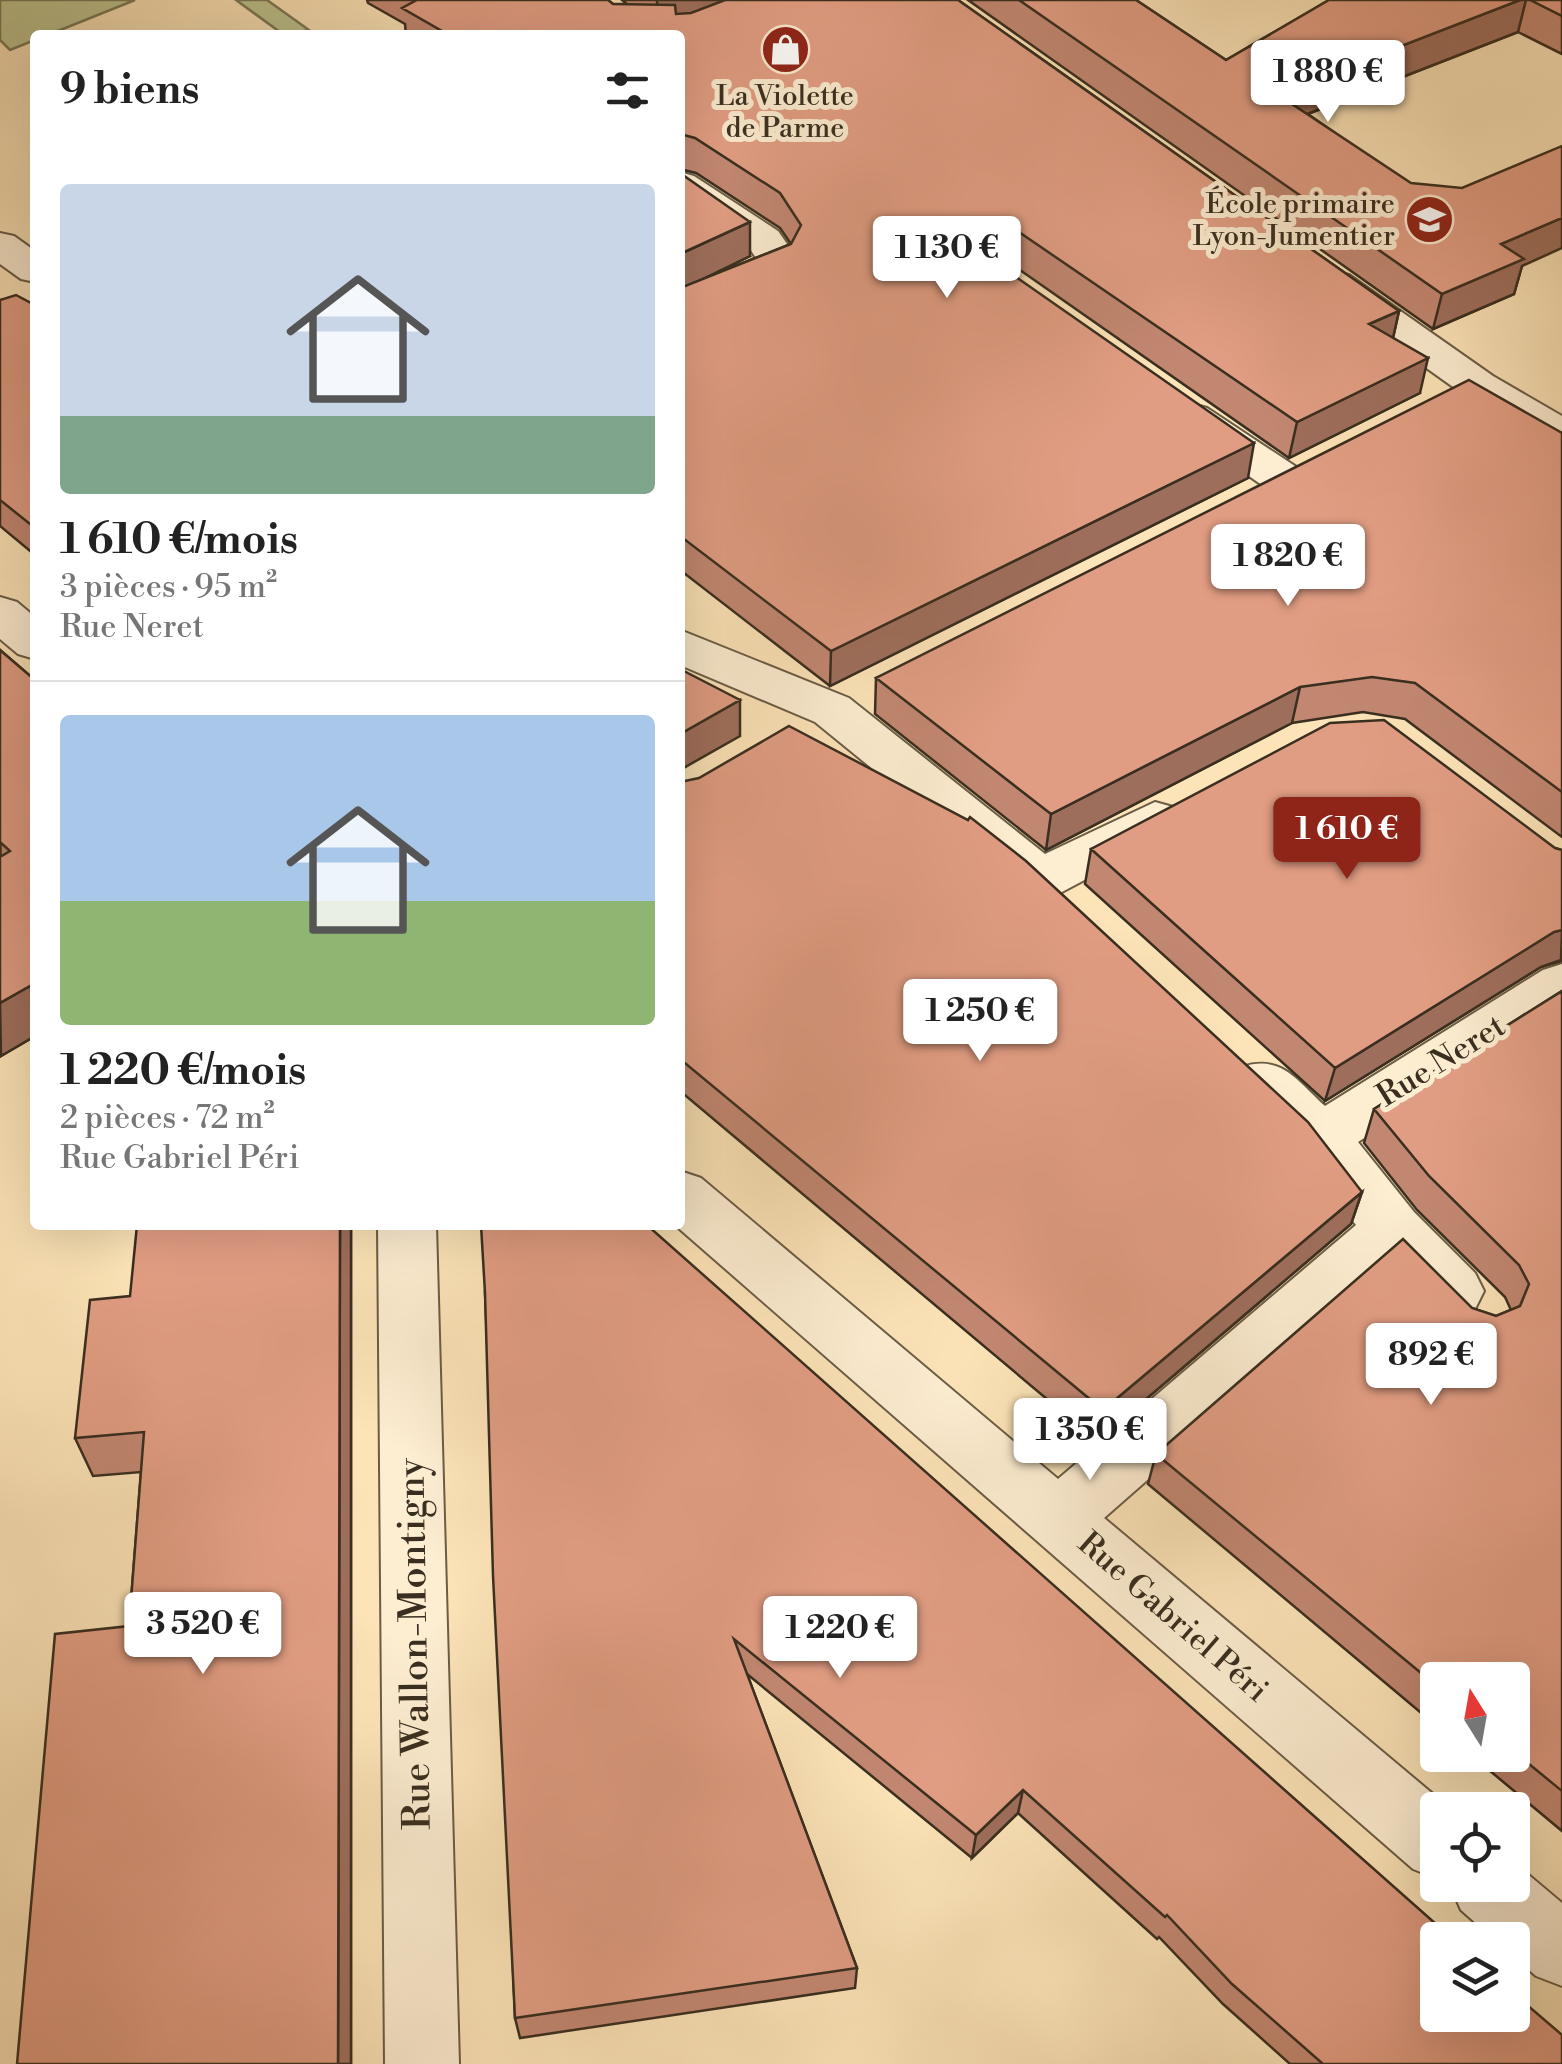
<!DOCTYPE html>
<html lang="fr">
<head>
<meta charset="utf-8">
<style>
  body { margin:0; font-family:"Libre Bodoni",serif; background:#f2f2f2; color:#222; height:100vh; display:flex; flex-direction:column; font-size:38px; white-space:nowrap }
  * { box-sizing:border-box; margin:0 }
  p { font-size:32px; color:#767676 }
  .icon { flex:none; width:55px; height:55px; fill:none; stroke:currentColor; stroke-width:2; stroke-linecap:round; stroke-linejoin:round }
  .map { position:relative; flex:1; overflow:hidden }
  .drawer { position:absolute; left:30px; top:30px; width:655px; height:1200px; display:flex; flex-direction:column; background:#fff; border-radius:10px; box-shadow:0 10px 40px #0002 }
  .drawer>* { flex:none }
  .needle { width:65px; rotate:349deg }
  .tools { position:absolute; left:1420px; top:1662px; display:grid; gap:20px }
  .tools a { display:grid; place-items:center; width:110px; height:110px; border-radius:10px; background:#fff; box-shadow:0 10px 40px #0002; font-size:50px }
  .price { position:absolute; translate:-50% -85px; padding:0 22px; border-radius:10px; background:#fff; color:#222; font-size:32px; line-height:65px; filter:drop-shadow(0 2px 5px #0008) }
  .price::after { content:''; position:absolute; left:50%; top:60px; width:30px; height:22px; margin-left:-15px; background:inherit; clip-path:polygon(0 0,100% 0,50% 100%) }
  .price.active { background:#8f2418; color:#fff }
  ul { padding:0; list-style:none }
  li { display:grid; align-content:center; gap:20px; height:530px; padding:0 30px }
  li+li { border-top:2px solid #e0e0e0 }
  li span { display:grid; place-items:center; height:310px; border-radius:10px; color:#555 }
  li>.icon { margin-inline-start:auto }
  span .icon { width:180px; height:180px; fill:#fffc; stroke-width:1 }
  li b { font-size:42px }
  h2 { display:flex; justify-content:space-between; align-items:center; height:120px; padding:0 30px; font-size:42px }
  .map>svg:first-child { display:block }
  .green { fill:#bdc490; stroke:#7b7958; stroke-width:2.5 }
  .lines { fill:none; stroke-linecap:round; stroke-linejoin:round }
  .minor-casing { stroke:#6a5c45; stroke-width:4 }
  .minor { fill:#fdedd1; fill-rule:evenodd }
  .wall { fill:#c28771; stroke:#392e1f; stroke-width:2.5 }
  .shaded-wall { fill:#9e6e5c; stroke:#392e1f; stroke-width:2.5 }
  .building { fill:#e19d83; stroke:#392e1f; stroke-width:2.5 }
  .labels { text-anchor:middle; dominant-baseline:central; stroke-width:10; stroke-linejoin:round; paint-order:stroke }
  .far-poi-label { font-size:28px; fill:#392e1f; stroke:#fdedd1 }
  .street-label { font-size:32px; fill:#392e1f; stroke:#fdedd1 }
  .near-street-label { font-size:38px; fill:#392e1f; stroke:#fdedd1 }
</style>
</head>
<body>
<div class="map">
<svg width="1562" height="2064" viewBox="0 0 1562 2064">
  <rect width="100%" height="100%" fill="#fce4b8"/>
  <filter id="stains"><feTurbulence type="fractalNoise" baseFrequency=".002" numOctaves="4"/><feColorMatrix values="0 0 0 0 .2 0 0 0 0 .09 0 0 0 0 .02 0 0 0 .5 -.17"/></filter>
  <radialGradient id="worn" r=".72"><stop offset=".6" stop-color="#630" stop-opacity="0"/><stop offset="1" stop-color="#630" stop-opacity=".3"/></radialGradient>
  <path class="green" d="M0 0H135L48 35H35V40L10 50 0 40Z
    M236 0H267L309 30 284 35Z"/>
  <g class="lines">
    <defs>
      <path id="minor" d="M680 172 694 176 778 231 797 258 789 276 680 321V294L756 258 750 249 680 202Z
        M0 233 14 236 35 251V282L21 279 0 264Z
        M1335 272 1349 275 1493 376 1562 416V449L1547 445 1463 394 1321 293 1315 284 1321 275Z
        M1192 404 1207 408 1304 472 1310 482 1304 492 1288 496 1272 492 1177 426 1170 417 1177 408Z
        M0 597 17 602 35 617V659L18 654 0 639Z
        M680 630 849 698 1045 854 1155 802 1173 807 1181 820 1173 833 1060 893 1042 898 1024 893 1018 883 1008 879 815 722 680 665Z
        M1562 964V1012L1358 1142 1414 1212 1475 1273 1484 1291 1475 1309C1433 1324 1419 1294 1391 1266L1104 1518 1452 1810H1438V1879L1413 1869 675 1225H680V1171L701 1178 1058 1479 1356 1225 1301 1153 1242 1099 1234 1083 1242 1067C1282 1054 1297 1081 1325 1106L1543 970Z
        M378 1225H436L459 2064H385Z
        M1512 1861 1562 1903V1986L1536 1976 1512 1955V1940H1495L1461 1910 1450 1885H1512Z"/>
    </defs>
    <use href="#minor" class="minor-casing"/>
    <use href="#minor" class="minor"/>
  </g>
  <path class="wall" d="M367 0H608L613 4H627L622 0H958L1399 311 1393 338 1420 393 1289 458 1010 263 992 260 1248 478 830 686 680 570V173L750 256 707 277 791 244 780 228 696 173 680 169V35H406L405 24 368 3Z
    M968 0H1136L1226 60 1329 0H1562V54L1518 32 1308 114 1522 266 1514 294 1433 329Z
    M0 300 35 303V555L0 526Z
    M1562 433V837L1405 719 1363 712 1292 723 1046 850 875 714 876 678Z
    M0 650 35 680V1036L1 1056Z
    M680 782 1362 1192 1351 1224 1097 1441 680 1091Z
    M1555 848 1562 850V961L1541 967 1325 1101 1085 884 1091 849Z
    M1562 991V1831L1471 1755H1512V1680H1438V1727L1148 1484 1156 1454 1472 1308 1496 1316 1511 1310 1505 1297 1417 1210 1364 1143 1374 1109Z
    M351 1225V2064L129 1626 141 1472 93 1476 75 1438 130 1296Z
    M485 1293 1562 2064H1290L1223 2004 1159 1937 1157 1939 1018 1813 972 1858 747 1674 857 1968 855 1988 520 2038 515 2018Z"/>
  <path class="shaded-wall" d="M657 0H726L658 30Z
    M1520 0H1526L1518 32 1271 128 1277 94Z
    M1562 218V248L1522 266 1514 294 1433 329 1442 294 1501 244Z
    M750 222V256L680 290V254Z
    M996 224 993 259 979 262 973 238 982 227Z
    M1399 311 1391 347 1369 324Z
    M1428 358 1420 393 1289 458 1297 422Z
    M1254 443 1248 478 830 686 831 651Z
    M1300 687 1292 723 1046 850 1051 814Z
    M740 700V736L680 770V734Z
    M1562 930 1561 960 1541 967 1325 1101 1335 1068 1554 932Z
    M30 986 35 999V1036L1 1056 0 1003Z
    M1362 1192 1351 1224 1097 1441 1103 1410Z
    M340 1225H351V2064H338Z
    M1023 1790 1018 1813 972 1858 976 1835Z"/>
  <path class="building" d="M417 0H608L613 4 675 5 676 14 691 13 725 0H958L1399 311 1369 324 1428 358 1297 422 1013 228 996 224 982 227 973 238 980 252 1254 443 831 651 680 536V288L791 244 801 225 780 193 695 138 680 134V35H449L402 8Z
    M1019 0H1136L1226 60 1329 0H1520L1277 94 1411 183 1462 188 1562 146V218L1501 244 1524 259 1442 294Z
    M1530 0H1562V16Z
    M680 173 750 222 680 254Z
    M16 295 33 304 35 303V528L0 500V300Z
    M1469 380 1562 433V792L1415 683 1372 677 1300 687 1051 814 876 678Z
    M0 650 35 680V990L30 986 0 1003V857L10 851 0 842Z
    M680 669 740 700 680 734Z
    M1384 720 1555 848 1562 850V930L1554 932 1335 1068 1091 849 1330 723Z
    M789 726 968 820 970 817 1026 861 1308 1122 1362 1192 1103 1410 680 1059V782L699 778Z
    M1562 991V1791L1512 1750V1680H1438V1687L1156 1454 1403 1239 1472 1308 1496 1316 1520 1306 1529 1284 1519 1265 1429 1176 1374 1109Z
    M137 1225H340L338 2064H17L55 1634 129 1626 144 1432 75 1438 90 1300 130 1296Z
    M481 1225H647L1454 1940H1438V2015H1512V1992L1562 2035V2064H1323L1232 1984 1167 1915 1165 1917 1023 1790 976 1835 734 1639 857 1968 515 2018 493 1576 485 1293Z"/>
  <defs>
    <symbol id="shop-disc" viewBox="-11 -11 22 22"><circle r="9.5" fill="#8f2418" stroke="#fdedd1"/><path d="M-5-2.5h2.3a2.7 3.5 0 0 1 5.4 0H5L5.5 6h-11ZM-1.5-2.5h3a1.5 2.3 0 0 0-3 0Z" fill="#fff"/></symbol>
    <symbol id="school-disc" viewBox="-11 -11 22 22"><circle r="9.5" fill="#8f2418" stroke="#fdedd1"/><path d="M0-5L7-2L0 1L-7-2ZM-4 1L0 2.5L4 1V4Q0 6-4 4Z" fill="#fff"/></symbol>
  </defs>
  <g fill-rule="evenodd">
    <use href="#shop-disc" x="758" y="22" width="55" height="55"/>
    <use href="#school-disc" x="1402" y="192" width="55" height="55"/>
  </g>
  <g class="labels">
    <g class="far-poi-label">
      <text x="785" y="96">La Violette<tspan x="785" dy="32">de Parme</tspan></text>
      <text x="1395" y="204" text-anchor="end">École primaire<tspan x="1395" dy="32">Lyon-Jumentier</tspan></text>
    </g>
    <g class="street-label">
      <text transform="translate(1441 1061) rotate(-32)">Rue Neret</text>
      <text transform="translate(1173 1617) rotate(41)">Rue Gabriel Péri</text>
    </g>
    <g class="near-street-label">
      <text transform="translate(415 1644) rotate(-91)">Rue Wallon-Montigny</text>
    </g>
  </g>
  <rect width="100%" height="100%" filter="url(#stains)"/>
  <rect width="100%" height="100%" fill="url(#worn)"/>
</svg>
<div class="tools">
<a><svg class="needle" viewBox="-14 -14 28 28"><path d="M0-13l5 13h-10z" fill="#e53935"/><path d="M0 13l5-13h-10z" fill="#767676"/></svg></a>
<a><svg class="icon" aria-label="locate" viewBox="0 0 24 24"><circle cx="12" cy="12" r="6"/><path d="M12 2v4M12 18v4M2 12h4M18 12h4"/></svg></a>
<a><svg class="icon" aria-label="layers" viewBox="0 0 24 24"><path d="M12 4l9 5-9 5-9-5zM3 14l9 5 9-5"/></svg></a>
</div>
<b class="price" style="left:1328px;top:125px">1 880 €</b>
<b class="price" style="left:947px;top:301px">1 130 €</b>
<b class="price" style="left:1288px;top:609px">1 820 €</b>
<b class="price active" style="left:1347px;top:882px">1 610 €</b>
<b class="price" style="left:980px;top:1064px">1 250 €</b>
<b class="price" style="left:1431px;top:1408px">892 €</b>
<b class="price" style="left:1090px;top:1483px">1 350 €</b>
<b class="price" style="left:203px;top:1677px">3 520 €</b>
<b class="price" style="left:840px;top:1681px">1 220 €</b>
<section class="drawer">
<h2>9 biens<svg class="icon" aria-label="filters" viewBox="0 0 24 24"><path d="M4 7h16M4 17h16"/><circle cx="9" cy="7" r="2"/><circle cx="15" cy="17" r="2"/></svg></h2>
<ul>
<li><span style="background:linear-gradient(#c9d6e8 75%,#7fa58c 0)"><svg class="icon" aria-label="home" viewBox="0 0 24 24"><path d="M3 11l9-7 9 7M6 9v11h12V9"/></svg></span><div><b>1 610 €/mois</b><p>3 pièces · 95 m²</p><p>Rue Neret</p></div></li>
<li><span style="background:linear-gradient(#a9c7e8 60%,#8fb573 0)"><svg class="icon" aria-label="home" viewBox="0 0 24 24"><path d="M3 11l9-7 9 7M6 9v11h12V9"/></svg></span><div><b>1 220 €/mois</b><p>2 pièces · 72 m²</p><p>Rue Gabriel Péri</p></div></li>
</ul>
</section>
</div>
</body>
</html>
